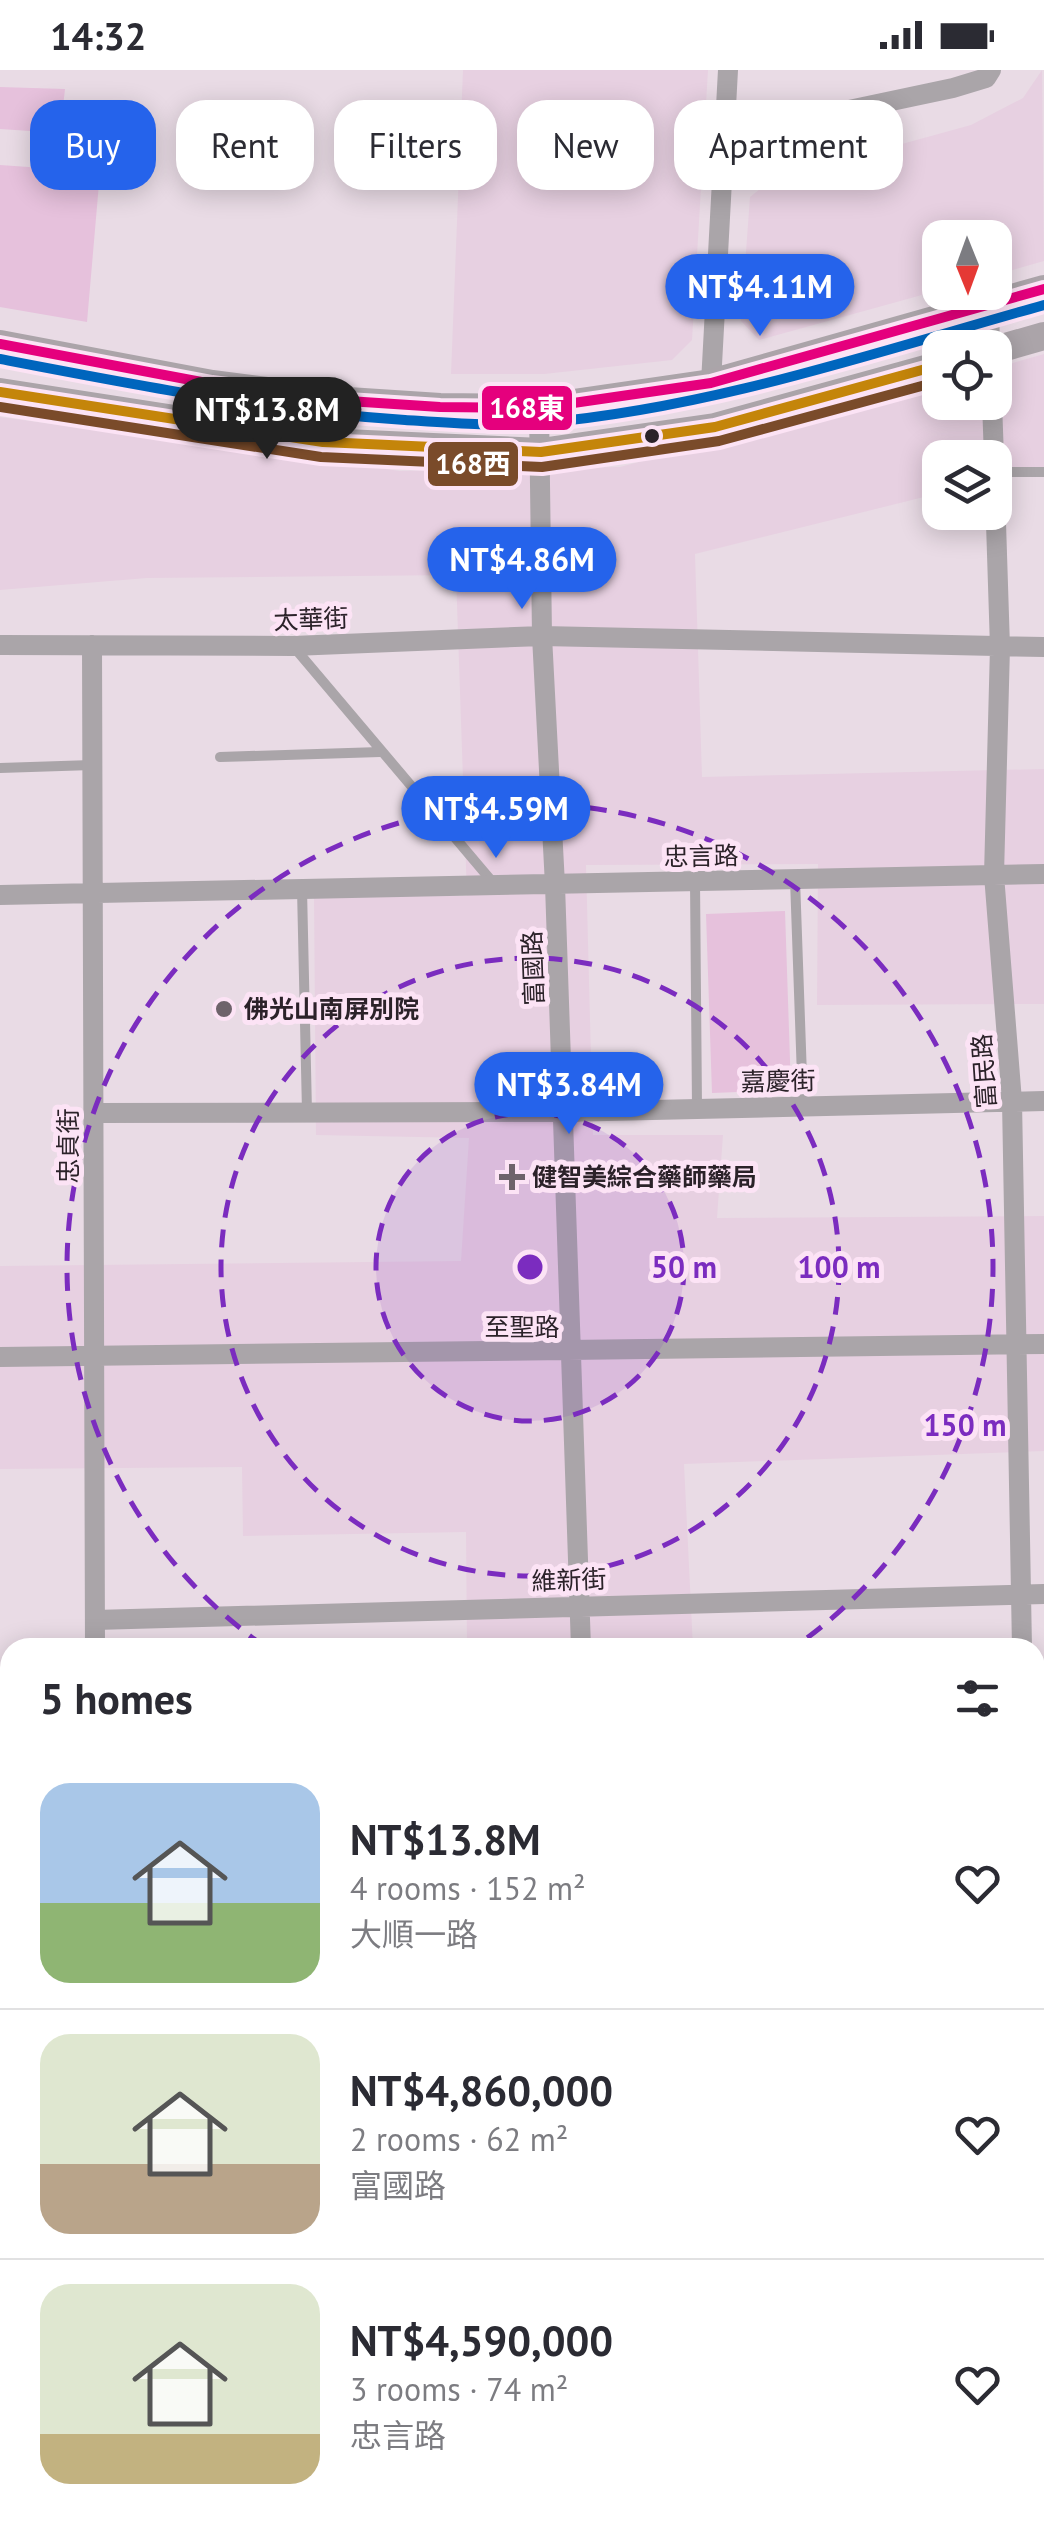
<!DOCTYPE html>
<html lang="en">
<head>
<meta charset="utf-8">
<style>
  body { margin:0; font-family:"PT Sans","Noto Sans TC",sans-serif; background:#f2f2f3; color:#2b2b33; height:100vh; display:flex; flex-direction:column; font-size:38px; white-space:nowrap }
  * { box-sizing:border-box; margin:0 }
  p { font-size:32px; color:#7c7c81 }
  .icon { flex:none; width:55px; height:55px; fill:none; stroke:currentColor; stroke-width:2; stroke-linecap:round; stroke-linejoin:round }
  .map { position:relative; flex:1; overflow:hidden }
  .drawer { position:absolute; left:0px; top:1568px; width:1045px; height:892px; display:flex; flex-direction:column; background:#fff; border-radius:30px 30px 0 0; box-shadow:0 5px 25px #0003 }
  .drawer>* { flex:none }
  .hud { position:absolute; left:30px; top:30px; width:985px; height:90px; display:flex; gap:20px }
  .needle { width:65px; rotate:179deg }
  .tools { position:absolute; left:922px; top:150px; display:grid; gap:20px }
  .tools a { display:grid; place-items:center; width:90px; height:90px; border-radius:20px; background:#fff; box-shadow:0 5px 25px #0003; font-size:50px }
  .price { position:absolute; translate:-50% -85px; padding:0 22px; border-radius:35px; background:#2563eb; color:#fff; font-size:32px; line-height:65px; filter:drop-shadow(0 2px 5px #0008) }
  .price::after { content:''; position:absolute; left:50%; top:60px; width:30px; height:22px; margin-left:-15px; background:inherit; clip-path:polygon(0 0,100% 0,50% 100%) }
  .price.current { background:#222; color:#fff }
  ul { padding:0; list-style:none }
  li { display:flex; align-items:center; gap:30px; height:250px; padding:0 40px }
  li+li { border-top:2px solid #e1e1e2 }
  li span { display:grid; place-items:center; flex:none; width:280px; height:200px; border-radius:30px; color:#555 }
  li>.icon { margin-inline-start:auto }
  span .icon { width:120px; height:120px; fill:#fffc; stroke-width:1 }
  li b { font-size:42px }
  h2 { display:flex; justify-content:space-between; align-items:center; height:120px; padding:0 40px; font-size:42px }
  .pill { padding:0 35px; border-radius:30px; background:#fff; box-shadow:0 5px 25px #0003; font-size:35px; line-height:90px }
  .pill.current { background:#2563eb; color:#fff }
  .status { display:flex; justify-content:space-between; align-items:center; height:70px; padding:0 50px; background:#fff; direction:ltr }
  .status svg { height:28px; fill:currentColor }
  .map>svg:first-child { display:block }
  .built { fill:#e7d0e1 }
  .green { fill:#e6c1dc }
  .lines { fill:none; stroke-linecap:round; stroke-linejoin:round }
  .lane { stroke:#aaa5a9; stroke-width:10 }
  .street { stroke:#aaa5a9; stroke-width:20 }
  .secondary { stroke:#aba4a9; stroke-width:28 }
  .bus-1-casing { stroke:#fce3f5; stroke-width:18 }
  .bus-2-casing { stroke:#fce3f5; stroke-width:18 }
  .bus-3-casing { stroke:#fce3f5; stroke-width:18 }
  .bus-4-casing { stroke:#fce3f5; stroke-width:18 }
  .bus-1 { stroke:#e5007d; stroke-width:10 }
  .bus-2 { stroke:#0065bd; stroke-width:10 }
  .bus-3 { stroke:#c4850a; stroke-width:10 }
  .bus-4 { stroke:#7a4b2a; stroke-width:10 }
  .ring { fill:none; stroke:#7b2cbf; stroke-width:5; stroke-dasharray:18 12 }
  .bus-dot { fill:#2b2229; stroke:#fce3f5; stroke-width:4 }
  .poi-dot { fill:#6e636b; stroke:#fce3f5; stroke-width:4 }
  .labels { text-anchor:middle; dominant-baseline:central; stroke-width:10; stroke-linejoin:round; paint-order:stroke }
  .street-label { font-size:25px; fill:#2b2229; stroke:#fce3f5 }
  .poi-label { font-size:25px; font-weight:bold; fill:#2b2229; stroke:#fce3f5; text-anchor:start }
  .centre { fill:#7b2cbf; stroke:#fce3f5; stroke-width:5 }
  .ring-label { font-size:30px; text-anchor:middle; font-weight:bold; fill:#7b2cbf; stroke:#fce3f5; stroke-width:10; stroke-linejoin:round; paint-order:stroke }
  .line-badge { stroke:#fce3f5; stroke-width:4 }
  .badge-label { font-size:28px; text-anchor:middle; font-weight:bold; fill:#fff }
</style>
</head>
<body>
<div class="status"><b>14:32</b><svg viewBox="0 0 49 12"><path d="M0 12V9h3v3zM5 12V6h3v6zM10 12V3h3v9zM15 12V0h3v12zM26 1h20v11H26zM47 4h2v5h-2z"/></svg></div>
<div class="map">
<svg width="1044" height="2459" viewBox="0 0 1044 2459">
  <rect width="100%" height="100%" fill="#e9dbe5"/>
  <path class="built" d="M463 0H708L692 270 672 290 544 304H451Z
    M1042 0 1044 191 995 205V168H940V220L759 270 741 251 750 127 771 110 971 55 1023 28Z
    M1044 284V397L995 409V388H940V423L695 484 702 707 1044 699V934L817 935 818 794 586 795 593 1065H723L717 1148 1044 1146V1381L684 1394 693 1578 467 1577 466 1462 243 1466 242 1397 0 1399V1196L461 1191 469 1068 316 1065 314 826H467L456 505 147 508 0 520V347L400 401 620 397 940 312V332H995V298Z
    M1035 1677H1044V2459H939V2450H1035Z
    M0 1678H10V1921H0Z
    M0 1943 10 1984V2450H125L127 2459H0Z
    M480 2450H869L870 2459H480Z"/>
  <path class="green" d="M0 17 65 19 60 63 0 59Z
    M0 95 100 102 87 252 0 237Z
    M785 841 791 1020 712 1023 706 844Z"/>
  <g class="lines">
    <path class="lane" d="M995 402H1044
      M293 576 495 815
      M220 687 380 682
      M0 698 92 695
      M795 809 803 1035
      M695 811 697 1037
      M302 819 307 1042"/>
    <path class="street" d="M726 66 953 18 986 8 991 0
      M989 235 990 278
      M711 313 728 0
      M992 332 994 388
      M539 338 542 566 555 815 581 1578
      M995 422 1000 577 994 805 1012 1031 1022 1578
      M0 575 293 576 542 566 1044 577
      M92 575 95 1578
      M0 825 1044 804
      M93 1043 563 1042 1044 1031
      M0 1287 1044 1274
      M95 1550 1044 1524
      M1035 1984H1044
      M1035 2183 1042 2459
      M237 2450 239 2459
      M605 2459 606 2450"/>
    <path class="secondary" d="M0 274 212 314 348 331 440 337 539 338 711 313 1044 219
      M995 280 1044 266
      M0 322 323 372 541 382 715 357 940 295
      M0 1772H10
      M1035 1772H1044
      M0 1808H10
      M1035 1810H1044
      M0 2364 10 2406
      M20 2450 22 2459"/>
    <defs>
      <path id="bus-1" d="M0 274 212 314 348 331 440 337 539 338 711 313 1044 219"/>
      <path id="bus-2" d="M0 289C135 315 268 341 405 350 450 353 498 357 542 353 714 338 879 281 1044 235"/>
      <path id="bus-3" d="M0 322 323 372 541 382 715 357 940 295"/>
      <path id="bus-4" d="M0 337 321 387 542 397 719 371 940 311"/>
    </defs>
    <use href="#bus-1" class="bus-1-casing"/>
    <use href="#bus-2" class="bus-2-casing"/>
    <use href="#bus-3" class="bus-3-casing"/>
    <use href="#bus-4" class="bus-4-casing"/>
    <use href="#bus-1" class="bus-1"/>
    <use href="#bus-2" class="bus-2"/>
    <use href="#bus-3" class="bus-3"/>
    <use href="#bus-4" class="bus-4"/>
  </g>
  <circle cx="530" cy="1197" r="154" fill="#7b2cbf" fill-opacity=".12"/>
  <g class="ring">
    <circle cx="530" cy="1197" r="154"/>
    <circle cx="530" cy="1197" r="309"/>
    <path d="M264 1576A463 463 0 1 1 796 1576"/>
  </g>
  <circle class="bus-dot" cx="652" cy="366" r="9"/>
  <g class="poi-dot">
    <circle cx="224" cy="939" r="10"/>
    <path d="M507 1092h10v10h10v10h-10v10h-10v-10h-10v-10h10z"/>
  </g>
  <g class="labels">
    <g class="street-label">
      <text transform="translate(311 549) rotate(-2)">太華街</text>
      <text transform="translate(701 786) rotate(-1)">忠言路</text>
      <text transform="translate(533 898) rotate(-92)">富國路</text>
      <text transform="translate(984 1001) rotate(-94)">富民路</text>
      <text transform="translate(778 1011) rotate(-1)">嘉慶街</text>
      <text transform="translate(68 1076) rotate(-90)">忠貞街</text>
      <text x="522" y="1257">至聖路</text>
      <text transform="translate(569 1510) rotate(-2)">維新街</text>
    </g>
    <g class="poi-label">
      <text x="244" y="939">佛光山南屏別院</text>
      <text x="532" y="1107">健智美綜合藥師藥局</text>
    </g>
  </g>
  <circle cx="530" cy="1197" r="15" class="centre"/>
  <g class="ring-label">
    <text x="684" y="1208">50 m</text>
    <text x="839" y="1208">100 m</text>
    <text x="965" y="1366">150 m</text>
  </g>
  <g class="line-badge">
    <rect x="480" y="314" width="94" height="48" rx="10" fill="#e5007d"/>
    <rect x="426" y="370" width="94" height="48" rx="10" fill="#7a4b2a"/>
  </g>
  <g class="badge-label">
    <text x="527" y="348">168東</text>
    <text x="473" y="404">168西</text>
  </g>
</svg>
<div class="tools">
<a><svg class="needle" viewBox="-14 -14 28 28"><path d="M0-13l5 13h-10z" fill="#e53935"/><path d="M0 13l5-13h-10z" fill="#7c7c81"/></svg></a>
<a><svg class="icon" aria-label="locate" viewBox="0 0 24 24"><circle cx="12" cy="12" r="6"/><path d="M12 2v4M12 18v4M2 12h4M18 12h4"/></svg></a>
<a><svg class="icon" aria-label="layers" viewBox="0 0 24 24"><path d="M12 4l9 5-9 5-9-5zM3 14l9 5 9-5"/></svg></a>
</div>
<b class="price" style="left:760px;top:269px">NT$4.11M</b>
<b class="price current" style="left:267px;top:392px">NT$13.8M</b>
<b class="price" style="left:522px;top:542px">NT$4.86M</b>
<b class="price" style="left:496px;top:791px">NT$4.59M</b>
<b class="price" style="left:569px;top:1067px">NT$3.84M</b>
<div class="hud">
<a class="pill current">Buy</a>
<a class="pill">Rent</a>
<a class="pill">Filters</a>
<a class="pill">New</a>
<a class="pill">Apartment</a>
</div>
<section class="drawer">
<h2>5 homes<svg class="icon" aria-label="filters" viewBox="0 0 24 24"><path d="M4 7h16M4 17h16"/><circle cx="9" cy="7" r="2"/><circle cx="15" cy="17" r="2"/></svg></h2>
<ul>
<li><span style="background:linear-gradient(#a9c7e8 60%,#8fb573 0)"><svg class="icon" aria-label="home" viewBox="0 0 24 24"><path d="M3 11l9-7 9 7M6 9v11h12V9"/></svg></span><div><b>NT$13.8M</b><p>4 rooms · 152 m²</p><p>大順一路</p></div><svg class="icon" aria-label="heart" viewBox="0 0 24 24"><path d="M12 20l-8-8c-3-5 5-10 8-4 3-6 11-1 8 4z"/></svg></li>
<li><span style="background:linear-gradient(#dfe7d0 65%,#b9a48a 0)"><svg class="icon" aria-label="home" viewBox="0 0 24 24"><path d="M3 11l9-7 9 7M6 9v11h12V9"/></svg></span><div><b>NT$4,860,000</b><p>2 rooms · 62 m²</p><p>富國路</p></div><svg class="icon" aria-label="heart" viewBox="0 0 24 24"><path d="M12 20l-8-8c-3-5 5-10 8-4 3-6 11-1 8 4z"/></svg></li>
<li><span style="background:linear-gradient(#dfe7d0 75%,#c2b280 0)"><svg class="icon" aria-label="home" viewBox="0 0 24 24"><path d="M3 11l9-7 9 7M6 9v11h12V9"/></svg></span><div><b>NT$4,590,000</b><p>3 rooms · 74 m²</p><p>忠言路</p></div><svg class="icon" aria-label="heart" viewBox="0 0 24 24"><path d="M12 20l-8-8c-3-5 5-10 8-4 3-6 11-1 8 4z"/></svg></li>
</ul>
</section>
</div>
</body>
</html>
